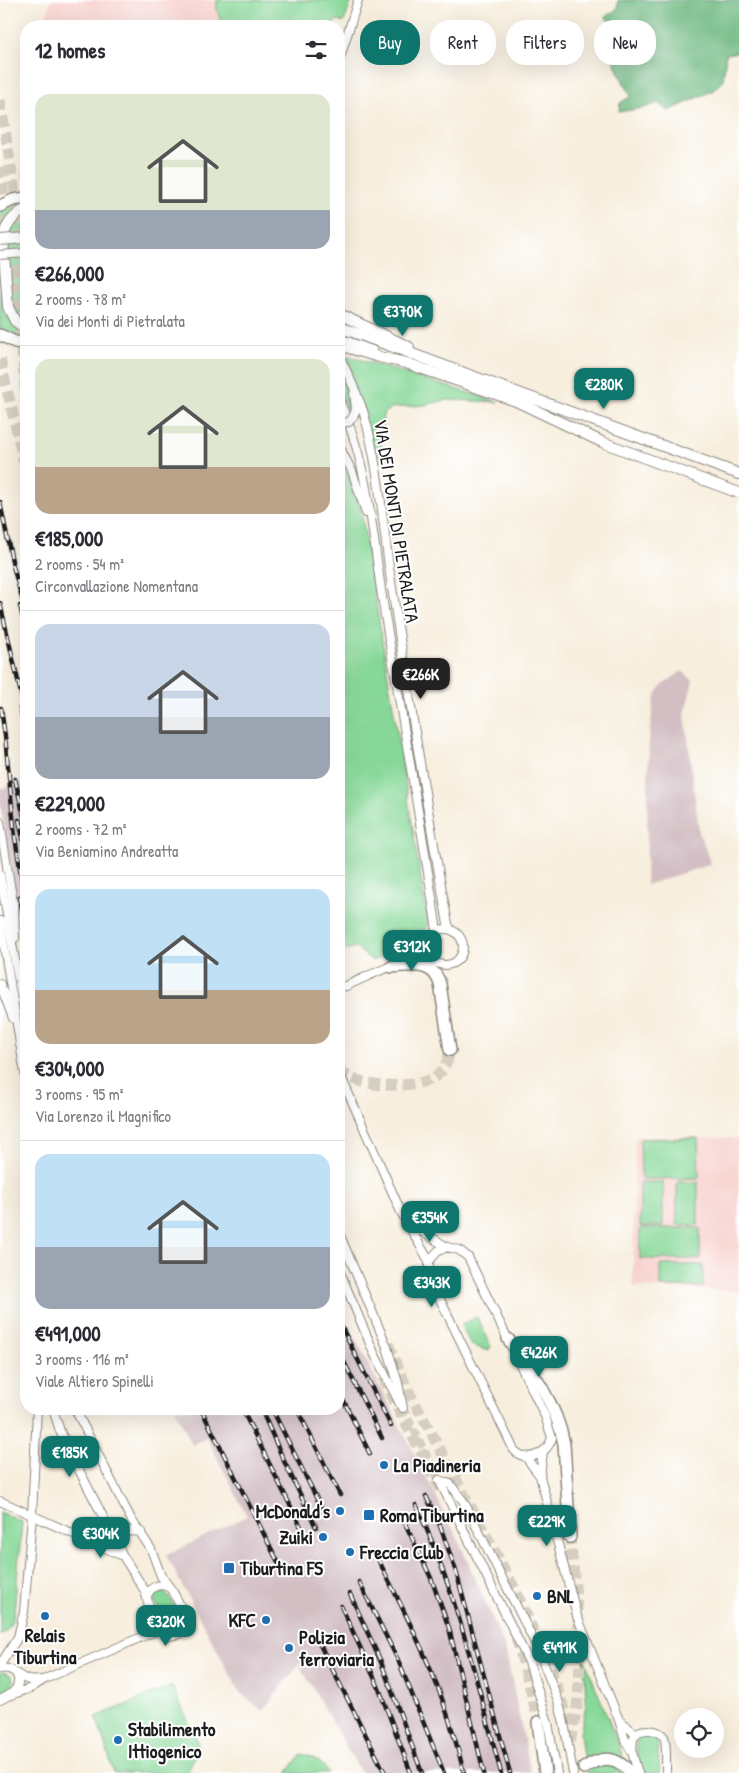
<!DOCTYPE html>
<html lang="en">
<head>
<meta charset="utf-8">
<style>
  body { margin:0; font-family:"Patrick Hand",sans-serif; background:#f7f7f7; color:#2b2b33; height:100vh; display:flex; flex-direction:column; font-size:19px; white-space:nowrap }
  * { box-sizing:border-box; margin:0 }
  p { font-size:16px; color:#7c7c81 }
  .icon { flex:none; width:28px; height:28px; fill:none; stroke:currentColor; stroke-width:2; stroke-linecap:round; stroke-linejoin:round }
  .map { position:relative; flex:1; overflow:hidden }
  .details { position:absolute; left:20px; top:20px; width:325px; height:1395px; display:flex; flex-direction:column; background:#fff; border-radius:20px; box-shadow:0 5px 20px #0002 }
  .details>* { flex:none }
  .top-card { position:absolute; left:360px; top:20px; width:304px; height:45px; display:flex; gap:10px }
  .fabs { position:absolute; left:674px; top:1708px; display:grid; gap:10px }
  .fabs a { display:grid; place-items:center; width:50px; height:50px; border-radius:50%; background:#fff; box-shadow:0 5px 20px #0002; font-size:25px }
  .price { position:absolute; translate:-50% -42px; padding:0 11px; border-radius:10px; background:#0f766e; color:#fff; font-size:16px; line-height:32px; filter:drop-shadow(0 1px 2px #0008) }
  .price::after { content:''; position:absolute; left:50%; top:30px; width:15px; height:11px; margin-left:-8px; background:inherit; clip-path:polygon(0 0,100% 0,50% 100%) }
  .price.active { background:#222; color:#fff }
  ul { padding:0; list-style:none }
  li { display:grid; align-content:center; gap:10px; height:265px; padding:0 15px }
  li+li { border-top:1px solid #e1e1e2 }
  li span { display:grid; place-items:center; height:155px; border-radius:15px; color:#555 }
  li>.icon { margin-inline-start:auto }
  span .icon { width:90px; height:90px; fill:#fffc; stroke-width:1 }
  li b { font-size:21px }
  h2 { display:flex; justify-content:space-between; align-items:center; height:60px; padding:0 15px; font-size:21px }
  .chip { padding:0 18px; border-radius:20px; background:#fff; box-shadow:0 5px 20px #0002; font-size:18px; line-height:45px }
  .chip.active { background:#0f766e; color:#fff }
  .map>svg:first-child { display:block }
  .built { fill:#f7d0cc }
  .industrial { fill:#d2bec3 }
  .green { fill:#87d898; stroke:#527a5a }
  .forest { fill:#6db880; stroke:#446a4e }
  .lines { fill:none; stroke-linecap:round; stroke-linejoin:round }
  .minor-tunnel { stroke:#d6cec0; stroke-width:8; stroke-dasharray:8 4; stroke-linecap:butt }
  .highway-tunnel { stroke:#d6cec0; stroke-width:11; stroke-dasharray:11 5.5; stroke-linecap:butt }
  .minor-casing { stroke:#8a857c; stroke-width:10 }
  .major-casing { stroke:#8a857c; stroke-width:12 }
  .highway-casing { stroke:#8a857c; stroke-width:14 }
  .minor { stroke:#fff; stroke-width:8 }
  .major { stroke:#fff; stroke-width:10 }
  .highway { stroke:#fff; stroke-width:11 }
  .rail-casing { stroke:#1c1c1c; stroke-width:4.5 }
  .rail { stroke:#fff; stroke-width:2.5; stroke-dasharray:8; stroke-linecap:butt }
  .minor-bridge-casing { stroke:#8a857c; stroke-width:10; stroke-linecap:butt }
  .major-bridge-casing { stroke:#8a857c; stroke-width:12; stroke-linecap:butt }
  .minor-bridge { stroke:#fff; stroke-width:8 }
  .major-bridge { stroke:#fff; stroke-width:10 }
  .poi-dot { fill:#1f6fb2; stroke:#fff; stroke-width:2 }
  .labels { text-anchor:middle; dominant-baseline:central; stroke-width:4; stroke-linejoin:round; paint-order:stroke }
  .street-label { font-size:19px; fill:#1c1c1c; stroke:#fff }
  .poi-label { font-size:19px; font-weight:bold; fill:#1c1c1c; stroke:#fff; text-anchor:start }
</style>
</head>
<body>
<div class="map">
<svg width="739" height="1773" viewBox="0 0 739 1773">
  <rect width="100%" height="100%" fill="#fff"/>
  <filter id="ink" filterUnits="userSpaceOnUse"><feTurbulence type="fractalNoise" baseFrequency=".02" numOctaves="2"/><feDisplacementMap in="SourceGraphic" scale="10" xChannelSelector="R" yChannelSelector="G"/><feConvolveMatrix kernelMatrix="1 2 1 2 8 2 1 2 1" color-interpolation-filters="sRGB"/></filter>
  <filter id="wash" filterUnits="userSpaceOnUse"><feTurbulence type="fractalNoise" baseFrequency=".0096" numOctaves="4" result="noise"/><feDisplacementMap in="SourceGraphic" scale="20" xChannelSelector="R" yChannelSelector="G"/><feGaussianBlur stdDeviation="1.12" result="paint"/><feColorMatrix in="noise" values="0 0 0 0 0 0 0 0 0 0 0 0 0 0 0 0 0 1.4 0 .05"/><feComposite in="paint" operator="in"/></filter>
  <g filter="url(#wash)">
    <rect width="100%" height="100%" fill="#f7eedd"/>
    <path class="built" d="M51 0H217L218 17 222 26H44Z
      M26 126V185L21 178Z
      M635 1137 739 1138V1291L633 1287Z"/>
    <path class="industrial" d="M682 671 693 680 685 714 699 832 711 864 646 885 649 738 654 700 660 687Z
      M26 779V954L0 804V789Z
      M339 1307 456 1535 505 1647 531 1773H361L299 1664 263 1711 240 1693 166 1555 247 1516 207 1438 192 1445 175 1409H339Z"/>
    <path class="green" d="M217 0H352L344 22 336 20 333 26H222L217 10Z
      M14 205H23L13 211 0 230V212Z
      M26 215V323C22 320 17 318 15 313 8 302 5 244 10 232 14 224 19 220 26 215Z
      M0 272C2 299 0 320 26 334V340L14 338 0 330Z
      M339 353 498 402 447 400 425 405 391 408 383 414 380 461 345 385 351 413 349 412 339 391Z
      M339 453 360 504 428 922 421 938 373 961 355 947 339 952Z
      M698 1138 699 1178 641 1179 640 1139Z
      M640 1182H663V1226H640Z
      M677 1182H698V1225H677Z
      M640 1228H700V1259H640Z
      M660 1265H703V1287H660Z
      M454 1269 459 1279 443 1286 439 1281 438 1276Z
      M477 1317 491 1347 489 1348V1351L471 1345 461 1325Z
      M0 1512 22 1522 14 1614 9 1628 0 1636Z
      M163 1592C171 1597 181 1616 179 1625 175 1629 171 1629 167 1626L154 1601 156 1595Z
      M584 1658 624 1759 616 1756 584 1763 580 1734 586 1705Z
      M3 1672 11 1675 14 1682 9 1691 0 1695V1673Z
      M172 1686 197 1740 198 1749 187 1773H114L96 1717Z
      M644 1734C650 1733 654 1735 657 1740L660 1773H644C640 1760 628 1742 644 1734Z
      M301 1754C314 1757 322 1761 328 1773H287Z
      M610 1763 626 1773H586L592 1766Z"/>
    <path class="forest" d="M618 0H739V52L726 54 723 82 712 91 669 111 658 103 644 108 619 112 620 103 631 96C625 85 618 73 614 61 609 42 623 34 605 17L617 9Z"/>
  </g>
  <g filter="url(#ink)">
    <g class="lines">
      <path class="minor-tunnel" d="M403 1408 439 1480"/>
      <path class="highway-tunnel" d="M0 100 18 211 26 278
        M0 167 19 316 26 395
        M0 359 26 471
        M339 1071C359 1084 379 1086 402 1085 428 1083 445 1079 450 1050
        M388 1344 408 1390 515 1589 552 1673 563 1705 567 1722
        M383 1377 391 1396 442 1492
        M516 1637 531 1691 538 1722
        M570 1742C573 1727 577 1713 578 1697 583 1644 575 1590 570 1537"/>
      <defs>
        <path id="minor" d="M339 61 358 0
          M339 338 372 350
          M339 355C348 375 358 394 364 414 381 473 383 534 393 594 410 704 428 814 448 924L451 930
          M339 400C369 464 372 534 383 603 401 712 421 822 437 931
          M353 417 356 409 354 394
          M339 446 352 471 366 513
          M0 822 14 909 15 938
          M0 875 26 1023
          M0 921 26 1080
          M427 947a18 18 0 1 1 36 0a18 18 0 1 1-36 0Z
          M399 961 428 941
          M0 984 13 1018
          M339 987 346 986C369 976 409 954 432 960
          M339 1072 401 1212 429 1261
          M411 1225 447 1247
          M339 1233 387 1347 398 1383 403 1408
          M447 1247 459 1250 468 1257 545 1416 552 1438C547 1454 527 1464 514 1450L434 1287 429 1275V1261L438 1251Z
          M339 1270 374 1353 400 1404
          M53 1409 60 1431 73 1458 123 1556 145 1591 149 1606 160 1629 169 1636 180 1634 187 1625 184 1613 173 1592 161 1576 151 1549 131 1519 75 1409
          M525 1456 540 1476 577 1616 619 1720 625 1740 632 1752 638 1773
          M540 1476 543 1452
          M439 1480 450 1484 464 1502 537 1647 558 1700 564 1723 573 1773
          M439 1480 529 1662 548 1723 557 1773
          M0 1501 123 1556
          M90 1541 107 1539 131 1531 141 1532
          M147 1596C151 1586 159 1583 168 1587
          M0 1665 18 1637 24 1612 32 1516 37 1409
          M0 1669C16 1665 18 1684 41 1680
          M8 1696 31 1688 45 1679 160 1629
          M0 1700C11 1695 22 1688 17 1675
          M619 1720 636 1734
          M632 1751 633 1739 638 1732C645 1729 659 1729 664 1737 667 1742 666 1766 666 1773"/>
        <path id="major" d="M26 209C14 215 6 225 3 238L8 307 15 321 26 329
          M339 314 409 347
          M339 327 739 474
          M339 345 379 357 406 363 516 401 602 442 739 493"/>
        <path id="highway" d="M0 206 13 200 26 198
          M0 335 15 342 26 344
          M391 967C410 966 433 960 440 984L450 1050
          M508 1339C531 1369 557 1405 564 1444L570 1537
          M538 1722 545 1773
          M584 1768C602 1755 616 1756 631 1773"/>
      </defs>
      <use href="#minor" class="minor-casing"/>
      <use href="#major" class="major-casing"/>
      <use href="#highway" class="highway-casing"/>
      <use href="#minor" class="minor"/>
      <use href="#major" class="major"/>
      <use href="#highway" class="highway"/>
      <defs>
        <path id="rail" d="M0 502 13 566 26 613
          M0 603 26 715
          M20 606 26 630
          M1 708 5 736 15 837 26 905
          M20 708 26 732
          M15 779 26 825
          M19 820 26 852
          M20 897 26 929
          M339 1322 391 1426
          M339 1352 382 1438
          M339 1391 370 1454
          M201 1409 283 1572
          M242 1409 307 1539
          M261 1409 284 1461 316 1527
          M272 1409 325 1515
          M297 1409 340 1495
          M426 1496 439 1523 456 1571 510 1773
          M416 1505C456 1590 477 1682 501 1773
          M404 1521 431 1578 449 1628 484 1773
          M377 1557C397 1597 418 1637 434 1678 447 1709 456 1741 464 1773
          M359 1582 398 1660 444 1773
          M350 1594 381 1662 422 1773
          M341 1606 378 1686 411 1773
          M317 1639 385 1773"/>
      </defs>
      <use href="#rail" class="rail-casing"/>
      <use href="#rail" class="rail"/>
      <defs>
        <path id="minor-bridge" d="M0 255 26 253
          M342 423 349 422 353 417"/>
        <path id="major-bridge" d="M0 240 26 238"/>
      </defs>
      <use href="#minor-bridge" class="minor-bridge-casing"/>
      <use href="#major-bridge" class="major-bridge-casing"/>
      <use href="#minor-bridge" class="minor-bridge"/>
      <use href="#major-bridge" class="major-bridge"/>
    </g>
  </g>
  <g class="poi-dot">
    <circle cx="384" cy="1465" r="5"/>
    <circle cx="340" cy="1511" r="5"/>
    <rect x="363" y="1509" width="12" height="12" rx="2.5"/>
    <circle cx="323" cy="1537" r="5"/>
    <circle cx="350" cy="1552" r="5"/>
    <rect x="223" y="1562" width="12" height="12" rx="2.5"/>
    <circle cx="537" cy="1596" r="5"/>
    <circle cx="45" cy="1616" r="5"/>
    <circle cx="266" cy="1620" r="5"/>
    <circle cx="289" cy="1648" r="5"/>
    <circle cx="118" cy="1740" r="5"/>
  </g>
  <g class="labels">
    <g class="street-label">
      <text transform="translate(397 521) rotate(81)">VIA DEI MONTI DI PIETRALATA</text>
    </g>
    <g class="poi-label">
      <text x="394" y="1465">La Piadineria</text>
      <text x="330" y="1511" text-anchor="end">McDonald's</text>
      <text x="380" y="1515">Roma Tiburtina</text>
      <text x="313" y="1537" text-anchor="end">Zuiki</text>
      <text x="360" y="1552">Freccia Club</text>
      <text x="240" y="1568">Tiburtina FS</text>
      <text x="547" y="1596">BNL</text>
      <text x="256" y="1620" text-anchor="end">KFC</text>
      <text x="45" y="1635" text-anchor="middle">Relais<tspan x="45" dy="22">Tiburtina</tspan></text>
      <text x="299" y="1637">Polizia<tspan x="299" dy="22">ferroviaria</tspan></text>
      <text x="128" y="1729">Stabilimento<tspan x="128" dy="22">Ittiogenico</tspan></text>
    </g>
  </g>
</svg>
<div class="fabs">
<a><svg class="icon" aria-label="locate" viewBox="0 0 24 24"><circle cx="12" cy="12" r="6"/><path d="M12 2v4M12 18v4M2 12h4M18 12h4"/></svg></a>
</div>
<b class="price" style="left:403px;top:337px">€370K</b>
<b class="price" style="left:604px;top:410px">€280K</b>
<b class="price active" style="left:421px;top:700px">€266K</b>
<b class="price" style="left:412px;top:972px">€312K</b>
<b class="price" style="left:430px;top:1243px">€354K</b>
<b class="price" style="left:432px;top:1308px">€343K</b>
<b class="price" style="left:539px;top:1378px">€426K</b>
<b class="price" style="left:70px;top:1478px">€185K</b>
<b class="price" style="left:547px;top:1547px">€229K</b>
<b class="price" style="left:101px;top:1559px">€304K</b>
<b class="price" style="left:166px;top:1647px">€320K</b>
<b class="price" style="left:560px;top:1673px">€491K</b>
<div class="top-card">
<a class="chip active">Buy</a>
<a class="chip">Rent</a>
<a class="chip">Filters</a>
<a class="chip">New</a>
</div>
<section class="details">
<h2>12 homes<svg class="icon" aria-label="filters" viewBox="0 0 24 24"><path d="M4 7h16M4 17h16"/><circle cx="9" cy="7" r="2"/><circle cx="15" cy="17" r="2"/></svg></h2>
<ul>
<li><span style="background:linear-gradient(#dfe7d0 75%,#9aa5b1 0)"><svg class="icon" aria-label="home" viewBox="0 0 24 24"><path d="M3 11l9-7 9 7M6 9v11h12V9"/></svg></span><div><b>€266,000</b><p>2 rooms · 78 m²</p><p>Via dei Monti di Pietralata</p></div></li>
<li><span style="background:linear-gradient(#dfe7d0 70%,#b9a48a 0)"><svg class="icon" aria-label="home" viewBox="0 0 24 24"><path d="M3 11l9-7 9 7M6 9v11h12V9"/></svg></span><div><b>€185,000</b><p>2 rooms · 54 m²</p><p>Circonvallazione Nomentana</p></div></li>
<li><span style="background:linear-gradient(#c9d6e8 60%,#9aa5b1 0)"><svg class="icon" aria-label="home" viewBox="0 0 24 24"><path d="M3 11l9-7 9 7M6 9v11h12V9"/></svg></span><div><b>€229,000</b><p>2 rooms · 72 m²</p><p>Via Beniamino Andreatta</p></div></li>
<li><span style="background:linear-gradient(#bfe0f5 65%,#b9a48a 0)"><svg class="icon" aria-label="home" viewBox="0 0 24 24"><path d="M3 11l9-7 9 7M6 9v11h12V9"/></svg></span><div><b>€304,000</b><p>3 rooms · 95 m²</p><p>Via Lorenzo il Magnifico</p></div></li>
<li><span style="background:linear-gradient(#bfe0f5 60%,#9aa5b1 0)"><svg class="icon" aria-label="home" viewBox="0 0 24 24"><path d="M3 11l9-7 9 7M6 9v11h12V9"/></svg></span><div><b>€491,000</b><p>3 rooms · 116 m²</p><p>Viale Altiero Spinelli</p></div></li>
</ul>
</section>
</div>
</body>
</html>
